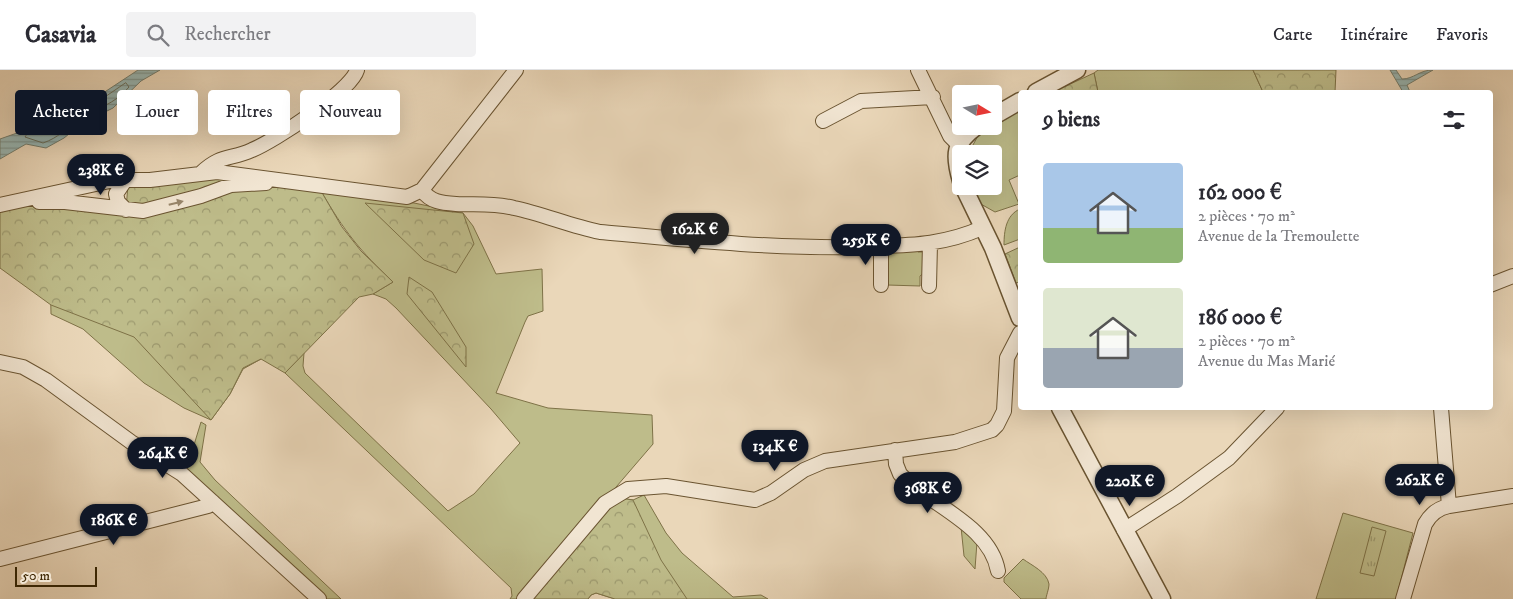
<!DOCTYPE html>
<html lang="fr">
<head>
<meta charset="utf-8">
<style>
  body { margin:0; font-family:"IM FELL DW Pica",serif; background:#f2f2f3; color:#2b2b33; height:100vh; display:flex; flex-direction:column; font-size:19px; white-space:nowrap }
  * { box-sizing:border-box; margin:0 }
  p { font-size:16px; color:#7c7c81 }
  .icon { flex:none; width:28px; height:28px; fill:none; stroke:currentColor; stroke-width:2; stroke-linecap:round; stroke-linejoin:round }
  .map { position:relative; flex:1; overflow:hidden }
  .sheet { position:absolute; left:1018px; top:20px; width:475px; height:320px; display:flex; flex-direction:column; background:#fff; border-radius:5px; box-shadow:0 5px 20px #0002 }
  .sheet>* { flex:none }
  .top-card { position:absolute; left:15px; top:20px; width:475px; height:45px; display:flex; gap:10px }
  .needle { width:32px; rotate:100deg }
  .tools { position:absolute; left:952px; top:15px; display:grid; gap:10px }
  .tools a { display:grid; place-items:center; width:50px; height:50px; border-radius:5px; background:#fff; box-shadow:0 5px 20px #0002; font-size:25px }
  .scale { position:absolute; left:15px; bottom:12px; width:82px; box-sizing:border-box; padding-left:5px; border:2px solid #3f2804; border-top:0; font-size:14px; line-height:18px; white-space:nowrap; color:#3f2804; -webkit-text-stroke:4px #f1e5d2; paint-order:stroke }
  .price { position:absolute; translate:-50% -42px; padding:0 11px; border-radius:18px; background:#111827; color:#fff; font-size:16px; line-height:32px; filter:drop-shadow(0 1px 2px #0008) }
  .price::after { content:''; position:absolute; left:50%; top:30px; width:15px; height:11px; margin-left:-8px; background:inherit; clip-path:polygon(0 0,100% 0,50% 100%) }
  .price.current { background:#222; color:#fff }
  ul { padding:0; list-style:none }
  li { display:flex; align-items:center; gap:15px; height:125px; padding:0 25px }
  li span { display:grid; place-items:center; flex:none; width:140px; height:100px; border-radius:5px; color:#555 }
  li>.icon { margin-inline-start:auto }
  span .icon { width:60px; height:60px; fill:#fffc; stroke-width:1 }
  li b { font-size:21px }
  h2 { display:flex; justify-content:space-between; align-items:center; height:60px; padding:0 25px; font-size:21px }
  .pill { padding:0 18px; border-radius:5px; background:#fff; box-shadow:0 5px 20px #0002; font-size:18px; line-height:45px }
  .pill.current { background:#111827; color:#fff }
  header { display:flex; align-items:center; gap:30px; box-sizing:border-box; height:70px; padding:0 25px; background:#fff; border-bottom:1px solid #e1e1e2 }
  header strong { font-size:24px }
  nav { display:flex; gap:28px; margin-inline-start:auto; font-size:18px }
  .search { width:350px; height:45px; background:#f2f2f3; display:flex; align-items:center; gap:12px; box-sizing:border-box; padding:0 18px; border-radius:5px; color:#7c7c81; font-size:19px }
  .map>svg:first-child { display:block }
  .grass { fill:#bebc8a; stroke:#7e7247 }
  .forest { fill:url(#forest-crowns); stroke:#7e7247 }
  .park { fill:url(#park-tufts); stroke:#7e7247 }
  .water { fill:url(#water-rules); stroke:#757e6e }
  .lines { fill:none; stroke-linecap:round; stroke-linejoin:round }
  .shore { stroke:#6c705c; stroke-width:1 }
  .minor-casing { stroke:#6a5431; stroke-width:16 }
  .tertiary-casing { stroke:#6a5431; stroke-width:19 }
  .minor { stroke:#f1e5d2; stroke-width:14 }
  .tertiary { stroke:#f1e5d2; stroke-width:16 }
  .oneway { fill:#98866b }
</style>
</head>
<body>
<header>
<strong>Casavia</strong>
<div class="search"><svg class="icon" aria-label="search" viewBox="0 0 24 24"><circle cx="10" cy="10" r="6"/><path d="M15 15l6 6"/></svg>Rechercher</div>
<nav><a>Carte</a><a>Itinéraire</a><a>Favoris</a></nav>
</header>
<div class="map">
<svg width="1513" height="529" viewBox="0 0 1513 529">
  <defs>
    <pattern id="forest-crowns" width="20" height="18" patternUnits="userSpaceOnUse" patternTransform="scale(1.25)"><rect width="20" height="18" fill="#bebc8a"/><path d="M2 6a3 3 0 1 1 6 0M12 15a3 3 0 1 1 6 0" fill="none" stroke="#9c996f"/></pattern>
    <pattern id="park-tufts" width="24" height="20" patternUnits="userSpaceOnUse" patternTransform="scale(1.25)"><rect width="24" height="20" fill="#bebc8a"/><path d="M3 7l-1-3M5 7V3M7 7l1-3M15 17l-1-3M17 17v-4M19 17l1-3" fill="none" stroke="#9c996f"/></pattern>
    <pattern id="water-rules" width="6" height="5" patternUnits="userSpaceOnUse" patternTransform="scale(1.25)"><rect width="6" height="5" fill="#99b8b5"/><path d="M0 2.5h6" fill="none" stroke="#7e9691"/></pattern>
  </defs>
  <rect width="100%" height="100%" fill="#ead7b9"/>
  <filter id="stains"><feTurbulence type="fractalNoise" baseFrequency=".004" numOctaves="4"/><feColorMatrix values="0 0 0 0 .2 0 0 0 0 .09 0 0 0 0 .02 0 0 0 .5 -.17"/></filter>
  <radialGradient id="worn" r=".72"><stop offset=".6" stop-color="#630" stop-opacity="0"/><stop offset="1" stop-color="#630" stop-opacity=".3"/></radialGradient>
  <path class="grass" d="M1098 0H1253L1263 22H1098L1094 3Z
    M1020 40V105L1009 110 1019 134 995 142 979 133 971 116H994V84H968L979 64Z
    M321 121 414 133 463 143 473 156 496 204 542 199 543 241 528 246 525 252 496 323 548 338 652 345 653 374 520 529H510L512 526 511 518 285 303 304 283 303 296 305 303 448 441 474 424 520 373 491 339 396 238 386 229 373 224 393 212C360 181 344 161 321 121Z
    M1020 139V169L1004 175C1004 161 1006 145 1020 139Z
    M918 179V182H924V203L920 206V216L887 215V184L892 183 893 181Z
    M50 197 261 289 243 299 230 324 211 350 184 338 144 313 83 259 51 244Z
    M201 352 206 355 200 392 215 410 341 529H327L182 397 190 388Z
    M644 425 666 463 682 483 733 527 761 525 768 529H615L596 523 591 525 588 529 620 428 633 430Z
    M1343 443 1413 463 1396 529H1316Z
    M961 457 977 472 975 499 964 486Z
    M1023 489C1031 495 1047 502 1049 514 1049 519 1046 526 1046 529H1021L1004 512V508Z"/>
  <path class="forest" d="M1253 0H1336L1335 22H1263Z
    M1094 3 1098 22H1053Z
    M219 98 321 121 342 157 361 181 393 212 373 224 359 227 285 303 261 289 243 298 230 324 211 350 134 267 51 235 0 198V135L6 132 126 140 128 114Z
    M365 133 463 143 474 174 456 203 424 190Z
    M1020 177V212L1016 213 1005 184Z
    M409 207 432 222 466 277V297L407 224Z
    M620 428 633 430 661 490 687 529H615L596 523 591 525 588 529H528L588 457Z"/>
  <path class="park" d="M1372 457 1386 461 1374 506 1360 503Z"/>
  <path class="water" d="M138 0H160L141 11 113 38 83 53 64 68 46 78 26 74 0 89V69L54 50 94 29Z
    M1390 0H1396L1402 9C1414 9 1419 0 1433 0L1407 15 1410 22H1403Z"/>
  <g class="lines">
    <path class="shore" d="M126 13 129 17C114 35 98 37 80 49 67 58 58 68 43 73L25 67 27 64 56 54 96 33Z"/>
    <defs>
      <path id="minor" d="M918 0 950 66 958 74
        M823 51 861 31 933 27
        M201 103C221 84 230 90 252 80 274 71 351 21 357 0
        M422 120C430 132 442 133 456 134 475 135 495 133 514 138 543 144 570 156 600 162 687 170 775 179 863 177 907 175 941 176 982 158
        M39 132H65L143 141 201 126 231 115 266 113
        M0 135 114 110H150L217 102 407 127 422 120 516 0
        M126 140 118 132 116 124 126 109
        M881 176V215
        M1490 215 1513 206
        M929 216 930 174
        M0 292 23 297 46 310 131 372 182 404 319 529
        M1441 338 1449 436
        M895 380 896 394 900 404C929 435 990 455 998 501
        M1124 460 1177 426 1229 388 1277 338
        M0 489 208 436 213 432
        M524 529 605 433 628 419 666 416 755 430 771 423 804 400 825 391 955 372 992 360 997 355 1004 341 1007 288 1020 263
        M1403 529 1425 454C1430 445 1438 438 1449 436L1513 426"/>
      <path id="tertiary" d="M1036 22 1077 0
        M994 46 1020 31
        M961 111C953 84 954 73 977 56
        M963 116 993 178 1020 248
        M1060 338 1162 529"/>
    </defs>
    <use href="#minor" class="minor-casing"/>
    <use href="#tertiary" class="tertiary-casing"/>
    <use href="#minor" class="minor"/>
    <use href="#tertiary" class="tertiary"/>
  </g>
  <defs><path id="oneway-solid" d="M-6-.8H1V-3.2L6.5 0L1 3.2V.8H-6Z" transform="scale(1.25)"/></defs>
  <use class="oneway" href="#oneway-solid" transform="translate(176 133) rotate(-14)"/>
  <rect width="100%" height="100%" filter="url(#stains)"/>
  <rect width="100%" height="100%" fill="url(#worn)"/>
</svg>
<div class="tools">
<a><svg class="needle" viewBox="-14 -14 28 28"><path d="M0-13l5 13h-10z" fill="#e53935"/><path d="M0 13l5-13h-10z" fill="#7c7c81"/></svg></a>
<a><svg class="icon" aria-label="layers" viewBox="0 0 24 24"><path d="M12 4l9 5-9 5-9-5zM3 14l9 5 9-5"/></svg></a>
</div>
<div class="scale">50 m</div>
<b class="price" style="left:101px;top:126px">238K €</b>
<b class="price current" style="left:695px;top:185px">162K €</b>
<b class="price" style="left:866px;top:196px">259K €</b>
<b class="price" style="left:775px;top:402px">134K €</b>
<b class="price" style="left:163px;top:409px">264K €</b>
<b class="price" style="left:1420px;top:436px">262K €</b>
<b class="price" style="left:1130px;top:437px">220K €</b>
<b class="price" style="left:928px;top:444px">368K €</b>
<b class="price" style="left:114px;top:476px">186K €</b>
<div class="top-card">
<a class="pill current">Acheter</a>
<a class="pill">Louer</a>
<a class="pill">Filtres</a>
<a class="pill">Nouveau</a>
</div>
<section class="sheet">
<h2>9 biens<svg class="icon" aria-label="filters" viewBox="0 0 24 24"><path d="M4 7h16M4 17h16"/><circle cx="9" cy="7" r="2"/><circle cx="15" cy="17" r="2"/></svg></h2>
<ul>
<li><span style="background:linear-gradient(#a9c7e8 65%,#8fb573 0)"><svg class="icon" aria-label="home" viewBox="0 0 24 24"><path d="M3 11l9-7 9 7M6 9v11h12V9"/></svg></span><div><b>162 000 €</b><p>2 pièces · 70 m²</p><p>Avenue de la Tremoulette</p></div></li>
<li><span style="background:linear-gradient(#dfe7d0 60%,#9aa5b1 0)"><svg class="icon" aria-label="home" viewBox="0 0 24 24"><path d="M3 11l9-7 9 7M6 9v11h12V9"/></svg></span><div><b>186 000 €</b><p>2 pièces · 70 m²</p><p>Avenue du Mas Marié</p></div></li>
</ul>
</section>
</div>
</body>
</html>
